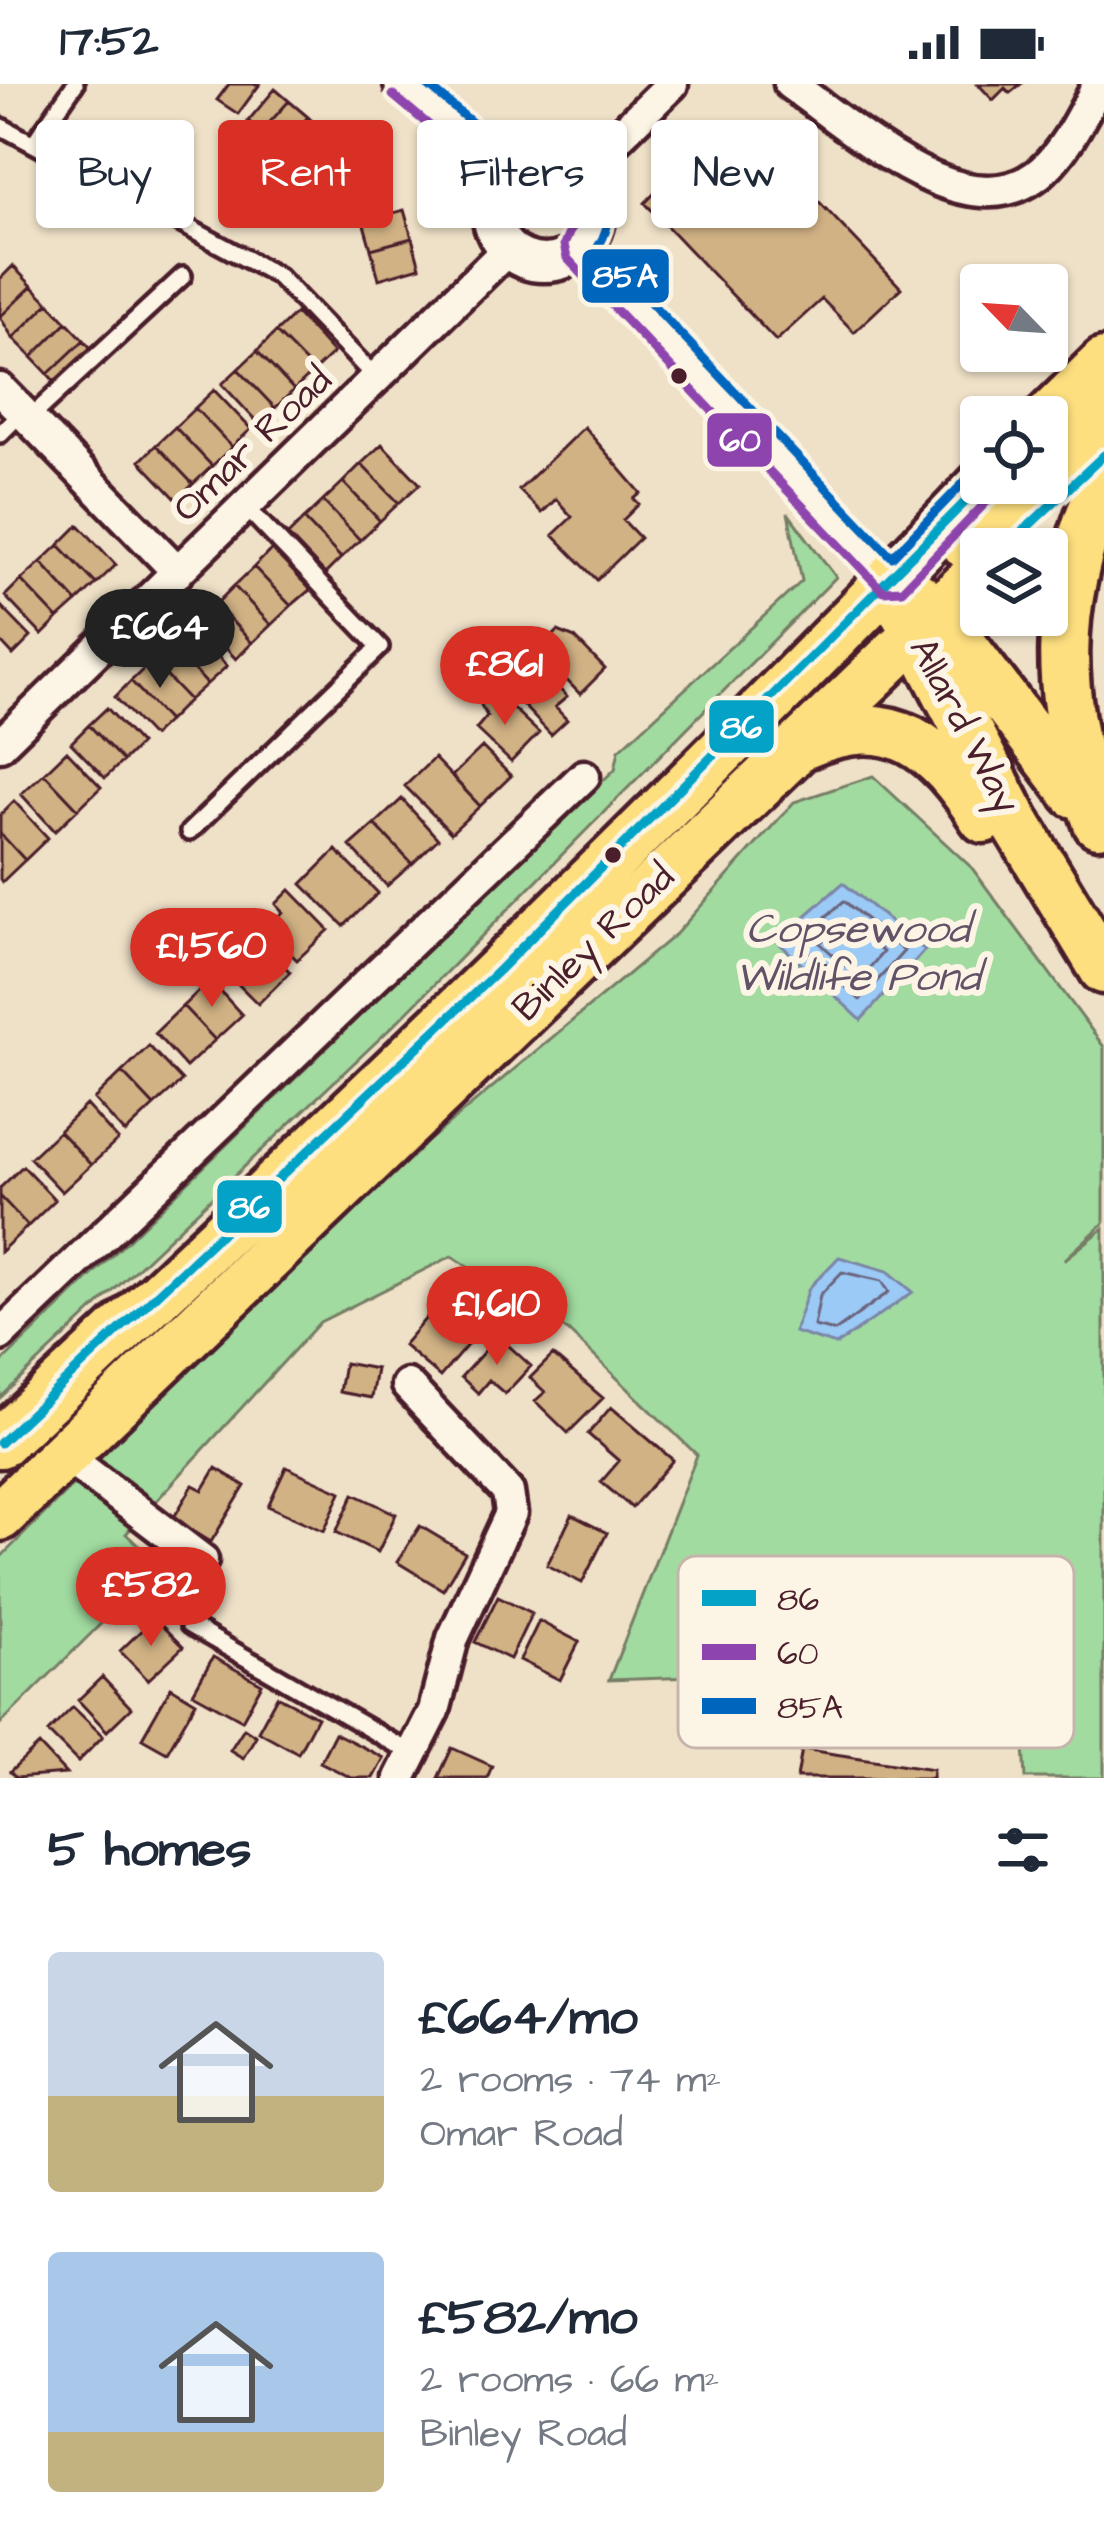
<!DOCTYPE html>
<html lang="en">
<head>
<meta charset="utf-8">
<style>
  body { margin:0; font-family:"Architects Daughter",sans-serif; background:#f2f2f3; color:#1f2937; height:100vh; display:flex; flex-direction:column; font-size:45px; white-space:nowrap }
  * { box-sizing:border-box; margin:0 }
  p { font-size:39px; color:#747a83 }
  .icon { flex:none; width:66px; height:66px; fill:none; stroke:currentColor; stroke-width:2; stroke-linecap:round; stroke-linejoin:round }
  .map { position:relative; height:1694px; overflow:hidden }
  .side { display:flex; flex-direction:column; background:#fff; flex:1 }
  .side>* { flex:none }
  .guide { position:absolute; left:36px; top:36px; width:1032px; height:108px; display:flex; gap:24px }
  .needle { width:78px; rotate:295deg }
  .controls { position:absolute; left:960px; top:180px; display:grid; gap:24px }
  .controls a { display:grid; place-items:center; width:108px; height:108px; border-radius:12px; background:#fff; box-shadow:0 3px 9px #0004; font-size:60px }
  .price { position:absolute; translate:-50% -102px; padding:0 27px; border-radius:42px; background:#d93025; color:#fff; font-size:39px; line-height:78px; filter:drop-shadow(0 3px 6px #0008) }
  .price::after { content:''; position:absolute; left:50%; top:72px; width:36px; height:27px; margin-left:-18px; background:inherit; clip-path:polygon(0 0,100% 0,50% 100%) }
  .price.selected { background:#222; color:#fff }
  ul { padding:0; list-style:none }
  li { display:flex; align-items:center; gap:36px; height:300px; padding:0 48px }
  li span { display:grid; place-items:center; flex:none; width:336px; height:240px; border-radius:12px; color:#555 }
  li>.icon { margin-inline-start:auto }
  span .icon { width:144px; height:144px; fill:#fffc; stroke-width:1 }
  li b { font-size:51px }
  h2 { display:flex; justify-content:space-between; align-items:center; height:144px; padding:0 48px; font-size:51px }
  .tag { padding:0 42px; border-radius:12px; background:#fff; box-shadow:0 3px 9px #0004; font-size:42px; line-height:108px }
  .tag.selected { background:#d93025; color:#fff }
  .status { display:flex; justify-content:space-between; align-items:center; height:84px; padding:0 60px; background:#fff; direction:ltr }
  .status svg { height:33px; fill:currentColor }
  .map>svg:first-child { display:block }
  .green { fill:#a1dba0; stroke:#767d66; stroke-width:3 }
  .water { fill:#9bcaf6; stroke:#7b86a5; stroke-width:3 }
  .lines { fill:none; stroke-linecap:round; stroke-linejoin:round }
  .shore { stroke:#6a637c; stroke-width:3 }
  .building { fill:#d1b285; stroke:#4a1f2b; stroke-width:3 }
  .service-casing { stroke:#4a1f2b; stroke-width:24 }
  .minor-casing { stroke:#4a1f2b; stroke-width:39 }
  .tertiary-casing { stroke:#4a1f2b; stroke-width:45 }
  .primary-casing { stroke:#4a1f2b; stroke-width:57 }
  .service { stroke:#fcf5e5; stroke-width:15 }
  .minor { stroke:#fcf5e5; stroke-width:30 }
  .tertiary { stroke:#fcf5e5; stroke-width:36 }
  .primary { stroke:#fddf80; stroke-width:48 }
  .bus-1-casing { stroke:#fcf5e5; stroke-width:18 }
  .bus-2-casing { stroke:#fcf5e5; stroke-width:18 }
  .bus-3-casing { stroke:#fcf5e5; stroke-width:18 }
  .bus-1 { stroke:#04a2c6; stroke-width:9 }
  .bus-2 { stroke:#8e44ad; stroke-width:9 }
  .bus-3 { stroke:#0065bd; stroke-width:9 }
  .bus-dot { fill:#4a1f2b; stroke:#fcf5e5; stroke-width:4.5 }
  .labels { text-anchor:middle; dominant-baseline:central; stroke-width:12; stroke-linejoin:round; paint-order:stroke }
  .street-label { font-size:39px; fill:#4a1f2b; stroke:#fcf5e5 }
  .water-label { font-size:42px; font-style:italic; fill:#625268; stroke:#fcf5e5 }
  .key { fill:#fcf5e5; stroke:#c7b5ad; stroke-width:3 }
  .key-label { font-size:33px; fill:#4a1f2b }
  .line-badge { stroke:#fcf5e5; stroke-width:4.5 }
  .badge-label { font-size:33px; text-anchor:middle; font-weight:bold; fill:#fff }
</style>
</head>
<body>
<div class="status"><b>17:52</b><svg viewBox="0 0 49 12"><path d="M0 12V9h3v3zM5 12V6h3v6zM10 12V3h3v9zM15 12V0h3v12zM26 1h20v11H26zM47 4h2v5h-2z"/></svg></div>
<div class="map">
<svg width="1104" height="1694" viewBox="0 0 1104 1694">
  <rect width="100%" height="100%" fill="#efe1c8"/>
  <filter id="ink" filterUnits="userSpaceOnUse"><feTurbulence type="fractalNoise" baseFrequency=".00833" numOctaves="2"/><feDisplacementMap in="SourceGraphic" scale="24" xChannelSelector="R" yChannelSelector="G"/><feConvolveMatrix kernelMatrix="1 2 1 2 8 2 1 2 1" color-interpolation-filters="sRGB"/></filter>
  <g filter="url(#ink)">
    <path class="green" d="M788 429 836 493 394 941 0 1314V1280L615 685 619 666 802 497Z
      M873 692 972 784 1104 963V1139L1064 1176 1104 1144V1694H1026L1021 1614 813 1589 609 1596 697 1371 568 1247 452 1172 320 1238 126 1450 160 1481 0 1640V1474L354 1119 676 850 794 718Z"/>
    <path class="water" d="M843 799 925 866 861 936 777 857Z
      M839 1173 888 1187 913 1208 836 1261 794 1248 809 1204Z"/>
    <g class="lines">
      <path class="shore" d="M844 817 904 867 860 916 797 858Z
        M845 836 883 868 860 895 820 859Z
        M842 1188 882 1197 889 1208 835 1247 814 1242 820 1211Z"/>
    </g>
    <path class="building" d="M229 0H260L238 30 217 16Z
      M978 0H1021L1010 9 1005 4 993 16Z
      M275 5 289 17 261 48 248 37Z
      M289 17 308 33 280 64 261 48Z
      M308 33 326 49 299 81 280 64Z
      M326 49 346 66 318 98 299 81Z
      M346 66 365 82 337 114 318 98Z
      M689 74 742 130 789 86 901 204 854 248 822 215 776 257 645 119Z
      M365 82 383 99 356 130 337 114Z
      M404 126 412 154 371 165 363 137Z
      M412 154 420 183 379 195 371 165Z
      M13 182 32 202 0 233V195Z
      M32 202 49 219 13 254 0 233Z
      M49 219 67 238 32 273 13 254Z
      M296 229 333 269 314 287 276 248Z
      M67 238 84 256 48 290 32 273Z
      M276 248 314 287 294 306 257 267Z
      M84 256 94 268 58 302 48 290Z
      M257 267 294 306 275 324 238 285Z
      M238 285 275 324 258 339 222 300Z
      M214 306 251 345 232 363 195 324Z
      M195 324 232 363 212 382 175 343Z
      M175 343 212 382 193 400 156 361Z
      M584 343 641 409 634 415 639 420 623 436 640 454 597 496 553 451 572 433 556 415 542 429 519 406Z
      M382 360 420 400 399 419 361 380Z
      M156 361 193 400 177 416 140 377Z
      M361 380 399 419 380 437 343 398Z
      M343 398 380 437 360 456 323 417Z
      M323 417 360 456 341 474 304 435Z
      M304 435 341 474 325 490 288 451Z
      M79 441 116 481 96 500 59 461Z
      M59 461 96 500 77 518 41 478Z
      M273 464 311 505 291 522 254 483Z
      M41 478 77 518 58 535 21 496Z
      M254 483 291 522 271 541 234 502Z
      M21 496 58 535 42 551 5 512Z
      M234 502 271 541 252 559 216 520Z
      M216 520 252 559 236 575 199 536Z
      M0 521 31 553 13 571 0 557Z
      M189 542 227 582 207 600 170 560Z
      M558 547 575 554 605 585 580 610 548 577 559 565 552 553Z
      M170 560 207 600 189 616 152 577Z
      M523 566 567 613 555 623 567 636 551 651 506 603 517 593 506 582Z
      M152 577 189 616 168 637 131 597Z
      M131 597 168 637 152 652 115 613Z
      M491 610H498L539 649 511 678 476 645 487 632 481 621Z
      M107 624 140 660 123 677 89 641Z
      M89 641 123 677 105 694 71 659Z
      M482 663 511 692 480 722 452 692Z
      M67 667 101 703 78 725 44 689Z
      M434 674 480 722 451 749 405 702Z
      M44 689 78 725 55 747 21 710Z
      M402 715 438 755 412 780 375 740Z
      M14 717 48 754 25 776 0 749V731Z
      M375 740 412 780 387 802 350 762Z
      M0 749 25 776 2 798 0 795Z
      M336 766 378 809 344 842 302 800Z
      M290 806 329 846 297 876 266 845 283 828 276 820Z
      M256 853 290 888 258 920 231 893 240 884 232 876Z
      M210 896 242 931 215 956 183 922Z
      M183 922 215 956 186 983 155 949Z
      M149 962 182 997 154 1022 122 988Z
      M122 988 154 1022 125 1049 94 1015Z
      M86 1021 118 1056 91 1081 59 1047Z
      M59 1047 91 1081 62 1108 30 1074Z
      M23 1082 55 1116 28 1142 0 1112V1104Z
      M0 1112 28 1142 0 1168Z
      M432 1227 469 1259 440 1293 403 1261Z
      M498 1252 531 1282 505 1310 489 1296 478 1309 461 1293Z
      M553 1271 603 1314 568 1349 535 1317 545 1308 530 1294Z
      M344 1279 376 1285 371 1314 339 1308Z
      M611 1323 673 1376 632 1424 601 1398 619 1377 588 1350Z
      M286 1383 341 1408 324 1447 268 1422Z
      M216 1384 245 1402 211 1458 173 1435 193 1401 203 1406Z
      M354 1410 396 1430 378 1468 336 1448Z
      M572 1431 607 1449 582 1499 547 1481Z
      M420 1442 465 1469 443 1506 397 1478Z
      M498 1512 532 1529 510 1575 475 1558Z
      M154 1534 183 1563 148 1596 120 1567Z
      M539 1537 579 1558 560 1596 520 1576Z
      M213 1573 262 1600 242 1636 193 1609Z
      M102 1593 131 1624 107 1647 78 1616Z
      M171 1603 196 1618 167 1668 142 1654Z
      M277 1612 317 1633 298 1669 258 1647Z
      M73 1623 103 1652 78 1678 48 1648Z
      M244 1644 256 1652 243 1674 230 1666Z
      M335 1649 384 1674 373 1694H352L320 1678Z
      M39 1661 66 1690 16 1694 10 1688Z
      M452 1664 492 1682 487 1694H438Z
      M802 1665 933 1685 932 1694H797Z"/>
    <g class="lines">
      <defs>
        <path id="service" d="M0 42 278 192 377 295
          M34 59 75 0
          M29 335 183 192
          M0 350 22 328
          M189 748 380 563 245 422
          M189 1541 413 1670"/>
        <path id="minor" d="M790 0C852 43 969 153 1043 86 1068 63 1083 29 1099 0
          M581 89 672 0
          M0 305 178 488
          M0 661 508 165
          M0 1251 584 692
          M63 1370 202 1476
          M400 1694 434 1627 453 1554 511 1429 508 1408 407 1301"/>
        <path id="tertiary" d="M403 0 507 88
          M491 126a53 53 0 1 1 106 0a53 53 0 1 1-106 0Z
          M579 165 892 495"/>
        <path id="primary" d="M1047 335 1104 279
          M1047 381 1104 329
          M967 461 1029 399
          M911 508 937 528 1075 709
          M902 522 1014 736 1104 885
          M805 660C893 622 938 663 984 734
          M1098 739C1053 615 1051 519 1104 397
          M0 1359C336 1047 667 730 984 399
          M0 1432 981 487"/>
      </defs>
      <use href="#service" class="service-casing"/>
      <use href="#minor" class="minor-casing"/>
      <use href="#tertiary" class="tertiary-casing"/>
      <use href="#primary" class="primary-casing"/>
      <use href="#service" class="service"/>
      <use href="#minor" class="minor"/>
      <use href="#tertiary" class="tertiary"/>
      <use href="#primary" class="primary"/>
      <defs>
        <path id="bus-1" d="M1004 465 1104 371
          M0 1359 499 886 984 399"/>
        <path id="bus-2" d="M393 11 500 101 546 90 569 101 579 126 564 161 567 174 883 507 902 506 995 409"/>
        <path id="bus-3" d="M426 0 509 70C569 36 635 104 598 163L892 473 973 389"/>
      </defs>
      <use href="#bus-1" class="bus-1-casing"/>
      <use href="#bus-2" class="bus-2-casing"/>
      <use href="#bus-3" class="bus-3-casing"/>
      <use href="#bus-1" class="bus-1"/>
      <use href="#bus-2" class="bus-2"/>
      <use href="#bus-3" class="bus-3"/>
    </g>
  </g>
  <g class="bus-dot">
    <circle cx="679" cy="292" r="10"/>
    <circle cx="613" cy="771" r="10"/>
  </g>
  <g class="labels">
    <g class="street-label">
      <text transform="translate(253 361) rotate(-44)">Omar Road</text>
      <text transform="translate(964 642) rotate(62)">Allard Way</text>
      <text transform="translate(594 859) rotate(-44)">Binley Road</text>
    </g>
    <g class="water-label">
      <text x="858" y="846">Copsewood<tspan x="858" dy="48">Wildlife Pond</tspan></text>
    </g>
  </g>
  <rect x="678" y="1472" width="396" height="192" rx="18" class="key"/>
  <rect x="702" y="1506" width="54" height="16" fill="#04a2c6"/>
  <rect x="702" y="1560" width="54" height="16" fill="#8e44ad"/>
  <rect x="702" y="1614" width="54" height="16" fill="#0065bd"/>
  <g class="key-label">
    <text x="777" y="1526">86</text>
    <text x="777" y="1580">60</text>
    <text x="777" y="1634">85A</text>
  </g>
  <g class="line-badge">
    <rect x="580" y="163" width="91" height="58" rx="12" fill="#0065bd"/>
    <rect x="705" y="327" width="69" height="58" rx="12" fill="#8e44ad"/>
    <rect x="707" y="614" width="69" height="57" rx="12" fill="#04a2c6"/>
    <rect x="215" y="1094" width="69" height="57" rx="12" fill="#04a2c6"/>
  </g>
  <g class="badge-label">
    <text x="625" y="203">85A</text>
    <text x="740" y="367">60</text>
    <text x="741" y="654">86</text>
    <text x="249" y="1134">86</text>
  </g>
</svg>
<div class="controls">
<a><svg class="needle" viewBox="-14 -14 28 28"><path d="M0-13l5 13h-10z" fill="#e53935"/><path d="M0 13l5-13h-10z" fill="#747a83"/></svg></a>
<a><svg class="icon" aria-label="locate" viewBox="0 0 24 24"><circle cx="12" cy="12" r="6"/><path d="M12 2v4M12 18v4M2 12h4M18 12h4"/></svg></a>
<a><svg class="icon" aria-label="layers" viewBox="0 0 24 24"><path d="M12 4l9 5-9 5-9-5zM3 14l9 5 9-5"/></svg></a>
</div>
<b class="price selected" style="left:160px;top:607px">£664</b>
<b class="price" style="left:505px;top:644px">£861</b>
<b class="price" style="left:212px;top:926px">£1,560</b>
<b class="price" style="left:497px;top:1284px">£1,610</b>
<b class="price" style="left:151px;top:1565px">£582</b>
<div class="guide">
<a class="tag">Buy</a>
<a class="tag selected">Rent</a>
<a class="tag">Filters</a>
<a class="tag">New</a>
</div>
</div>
<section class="side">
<h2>5 homes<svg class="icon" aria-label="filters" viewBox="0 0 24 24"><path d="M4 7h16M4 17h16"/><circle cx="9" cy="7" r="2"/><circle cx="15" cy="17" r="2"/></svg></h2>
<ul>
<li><span style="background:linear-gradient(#c9d6e8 60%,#c2b280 0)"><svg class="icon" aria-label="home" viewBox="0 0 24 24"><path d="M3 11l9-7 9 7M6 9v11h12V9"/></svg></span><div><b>£664/mo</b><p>2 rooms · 74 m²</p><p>Omar Road</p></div></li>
<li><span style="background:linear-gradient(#a9c7e8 75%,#c2b280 0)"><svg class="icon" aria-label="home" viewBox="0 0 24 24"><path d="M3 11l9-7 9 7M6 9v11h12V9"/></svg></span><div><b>£582/mo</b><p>2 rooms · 66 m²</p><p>Binley Road</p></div></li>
</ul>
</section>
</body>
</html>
